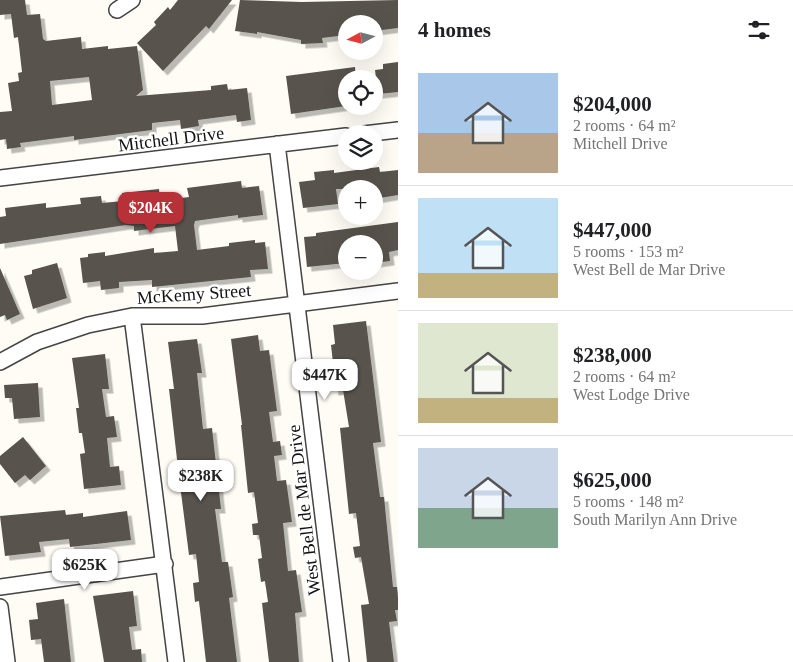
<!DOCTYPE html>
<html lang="en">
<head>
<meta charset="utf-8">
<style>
  body { margin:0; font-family:"Times New Roman",serif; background:#f6f6f6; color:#202124; height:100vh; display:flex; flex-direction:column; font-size:19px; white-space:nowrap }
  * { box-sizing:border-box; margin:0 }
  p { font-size:16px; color:#757577 }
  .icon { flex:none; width:28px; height:28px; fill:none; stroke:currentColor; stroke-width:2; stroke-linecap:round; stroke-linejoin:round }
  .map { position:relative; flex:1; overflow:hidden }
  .sheet { display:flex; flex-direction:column; background:#fff; width:395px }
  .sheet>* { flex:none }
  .needle { width:32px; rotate:263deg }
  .tools { position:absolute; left:338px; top:15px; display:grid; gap:10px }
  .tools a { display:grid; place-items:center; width:45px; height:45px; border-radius:50%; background:#fff; box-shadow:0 5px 20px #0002; font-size:25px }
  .price { position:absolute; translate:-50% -42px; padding:0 11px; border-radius:10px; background:#fff; color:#222; font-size:16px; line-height:32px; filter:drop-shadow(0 1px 2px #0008) }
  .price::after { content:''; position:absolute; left:50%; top:30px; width:15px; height:11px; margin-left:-8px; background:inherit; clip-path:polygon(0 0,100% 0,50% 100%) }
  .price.current { background:#b93138; color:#fff }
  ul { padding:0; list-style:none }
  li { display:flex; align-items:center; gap:15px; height:125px; padding:0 20px }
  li+li { border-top:1px solid #e0e0e0 }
  li span { display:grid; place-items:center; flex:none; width:140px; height:100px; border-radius:0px; color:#555 }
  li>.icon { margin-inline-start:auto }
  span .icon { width:60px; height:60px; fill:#fffc; stroke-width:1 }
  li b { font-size:21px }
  h2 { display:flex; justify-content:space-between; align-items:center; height:60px; padding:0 20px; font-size:21px }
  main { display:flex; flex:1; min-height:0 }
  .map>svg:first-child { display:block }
  .building { fill:#59524d; fill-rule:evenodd; filter:url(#shadow) }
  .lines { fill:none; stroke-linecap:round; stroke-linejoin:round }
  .street-casing { stroke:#444; stroke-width:18 }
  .street { stroke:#fff; stroke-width:15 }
  .labels { text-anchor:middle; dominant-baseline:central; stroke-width:5; stroke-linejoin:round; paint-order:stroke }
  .street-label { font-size:18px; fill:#111; stroke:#fff }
</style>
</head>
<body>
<main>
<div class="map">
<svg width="398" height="662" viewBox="0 0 398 662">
  <defs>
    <filter id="shadow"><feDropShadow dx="4.5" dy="4.5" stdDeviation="0" flood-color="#0004"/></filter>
  </defs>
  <rect width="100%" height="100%" fill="#fefcf5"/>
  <path class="building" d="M0 0H25L27 15 40 14 43 39 46 41 81 37 82 49 108 46V49L137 46 143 90 136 96 211 90V86L227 84 228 90 247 88 251 120 237 122 236 115 198 120 199 126 181 129 180 120 152 123V130L74 140V136L20 143 21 147 7 149 6 139 0 140V112L12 111 8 83 19 81 18 73 22 72 18 37 14 38 11 14 0 15ZM89 77 92 100 52 105 50 81Z
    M178 0H232L209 29 206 26 163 71 137 43 156 25 154 22 168 7 170 10Z
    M240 0 302 2 398 0V28L374 31V24H346V35L322 38 323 43 301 44V40L257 32V34L235 31Z
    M398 62V92L378 94 375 70 383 69V64Z
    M355 67 356 79H346V106L291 114 286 76Z
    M379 167 380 172 398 170V195L374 199V189H336L338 204 303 208 299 182 315 180 314 172 334 170V173Z
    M241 181 242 188 259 186 263 215 238 218V215L195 221 194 225 197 250 229 246V243L255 240V243L265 242 268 269 250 270 251 277 152 287V280L119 282V288L101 290 100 281 83 283 80 258 88 257V254L105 252V256L154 248V253L178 251 175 226 134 231V226L126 225 0 244V217L6 216 5 208 46 203V208L81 204 80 198 101 196 102 203 123 201 122 193 159 189 160 201 189 197 187 188Z
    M398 222V250L389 252 390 261 374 263V244H344L346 263 307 267 304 237 316 236V233Z
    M57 263 67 298 33 309 24 276 32 274V270Z
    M0 268 20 314 7 320 5 315 0 317Z
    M366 321 381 442 373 443 380 497H384L393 587H397L398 598V610H395L397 621 389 622 394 662H367L361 605 369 604 361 557 355 558 353 547 360 546 356 513 349 514 340 428 349 427 343 390 334 391 332 372H334L331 345 335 344 333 325Z
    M258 335 260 351 269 350 277 411 269 412 273 442 280 441 282 455 274 456 277 481 286 480 292 522 283 523 288 571 296 570 302 612 295 613 299 662H269L262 603 268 602 265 581 261 582 258 559 262 558 259 535H253L252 524 258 523 254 492 248 493 241 425H242L231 339Z
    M197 339 202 373H197L203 429 212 428 221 509H215L222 562H228L233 597 229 598 237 662H206L199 601 195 602 193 583 199 582 196 554 189 555 179 477 169 389H174L168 342Z
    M105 354 109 389H102L106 417 114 416 117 437 107 438 110 467 119 466 121 485 84 489 80 454 85 453 82 433H79L76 408H79L72 358Z
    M38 383 40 417 14 419 12 398H5L4 385Z
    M23 437 46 466 30 480 25 475 15 483 0 464V456Z
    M65 510 66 515 83 513V517L127 511 131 540 70 547 69 539 39 542 41 552 5 556 0 516Z
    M133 591 137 626 129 627 132 650 141 649 142 662H104L93 596Z
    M64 599 71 662H44L41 639 31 640 29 620 38 619 36 603Z"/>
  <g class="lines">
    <defs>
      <path id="street" d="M117 10 132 0
        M364 134 398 130
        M277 144 341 662
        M0 178 346 136
        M132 316 176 662
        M0 362 37 342 88 325 132 316H202L398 291
        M0 587 165 564
        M0 607 7 662"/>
    </defs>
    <use href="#street" class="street-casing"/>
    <use href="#street" class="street"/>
  </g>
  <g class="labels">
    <g class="street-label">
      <text transform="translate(171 139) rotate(-7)">Mitchell Drive</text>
      <text transform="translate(194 294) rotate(-4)">McKemy Street</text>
      <text transform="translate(304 510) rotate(-97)">West Bell de Mar Drive</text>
    </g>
  </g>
</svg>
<div class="tools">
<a><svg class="needle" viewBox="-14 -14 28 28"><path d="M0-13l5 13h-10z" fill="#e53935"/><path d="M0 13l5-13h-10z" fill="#757577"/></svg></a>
<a><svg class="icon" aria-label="locate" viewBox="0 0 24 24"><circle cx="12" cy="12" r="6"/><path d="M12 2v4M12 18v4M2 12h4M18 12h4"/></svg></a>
<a><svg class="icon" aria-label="layers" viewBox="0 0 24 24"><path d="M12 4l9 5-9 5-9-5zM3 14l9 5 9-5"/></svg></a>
<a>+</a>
<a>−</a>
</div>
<b class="price current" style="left:151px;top:234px">$204K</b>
<b class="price" style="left:325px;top:401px">$447K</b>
<b class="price" style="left:201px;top:502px">$238K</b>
<b class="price" style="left:85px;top:591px">$625K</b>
</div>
<section class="sheet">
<h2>4 homes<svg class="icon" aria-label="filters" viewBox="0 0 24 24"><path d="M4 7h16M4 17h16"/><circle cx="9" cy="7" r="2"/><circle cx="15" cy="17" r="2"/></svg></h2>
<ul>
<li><span style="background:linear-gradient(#a9c7e8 60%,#b9a48a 0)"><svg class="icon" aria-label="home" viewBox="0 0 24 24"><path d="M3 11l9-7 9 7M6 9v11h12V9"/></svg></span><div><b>$204,000</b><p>2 rooms · 64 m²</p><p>Mitchell Drive</p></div></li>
<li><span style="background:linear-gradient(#bfe0f5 75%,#c2b280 0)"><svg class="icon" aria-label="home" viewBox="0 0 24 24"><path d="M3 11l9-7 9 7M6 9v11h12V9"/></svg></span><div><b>$447,000</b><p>5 rooms · 153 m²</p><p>West Bell de Mar Drive</p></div></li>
<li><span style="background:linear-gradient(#dfe7d0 75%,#c2b280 0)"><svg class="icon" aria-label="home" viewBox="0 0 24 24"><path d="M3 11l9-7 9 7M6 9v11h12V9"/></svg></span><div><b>$238,000</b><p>2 rooms · 64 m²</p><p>West Lodge Drive</p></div></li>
<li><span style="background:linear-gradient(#c9d6e8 60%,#7fa58c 0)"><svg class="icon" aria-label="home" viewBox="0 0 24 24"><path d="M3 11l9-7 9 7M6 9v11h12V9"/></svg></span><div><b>$625,000</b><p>5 rooms · 148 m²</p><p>South Marilyn Ann Drive</p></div></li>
</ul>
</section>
</main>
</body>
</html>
